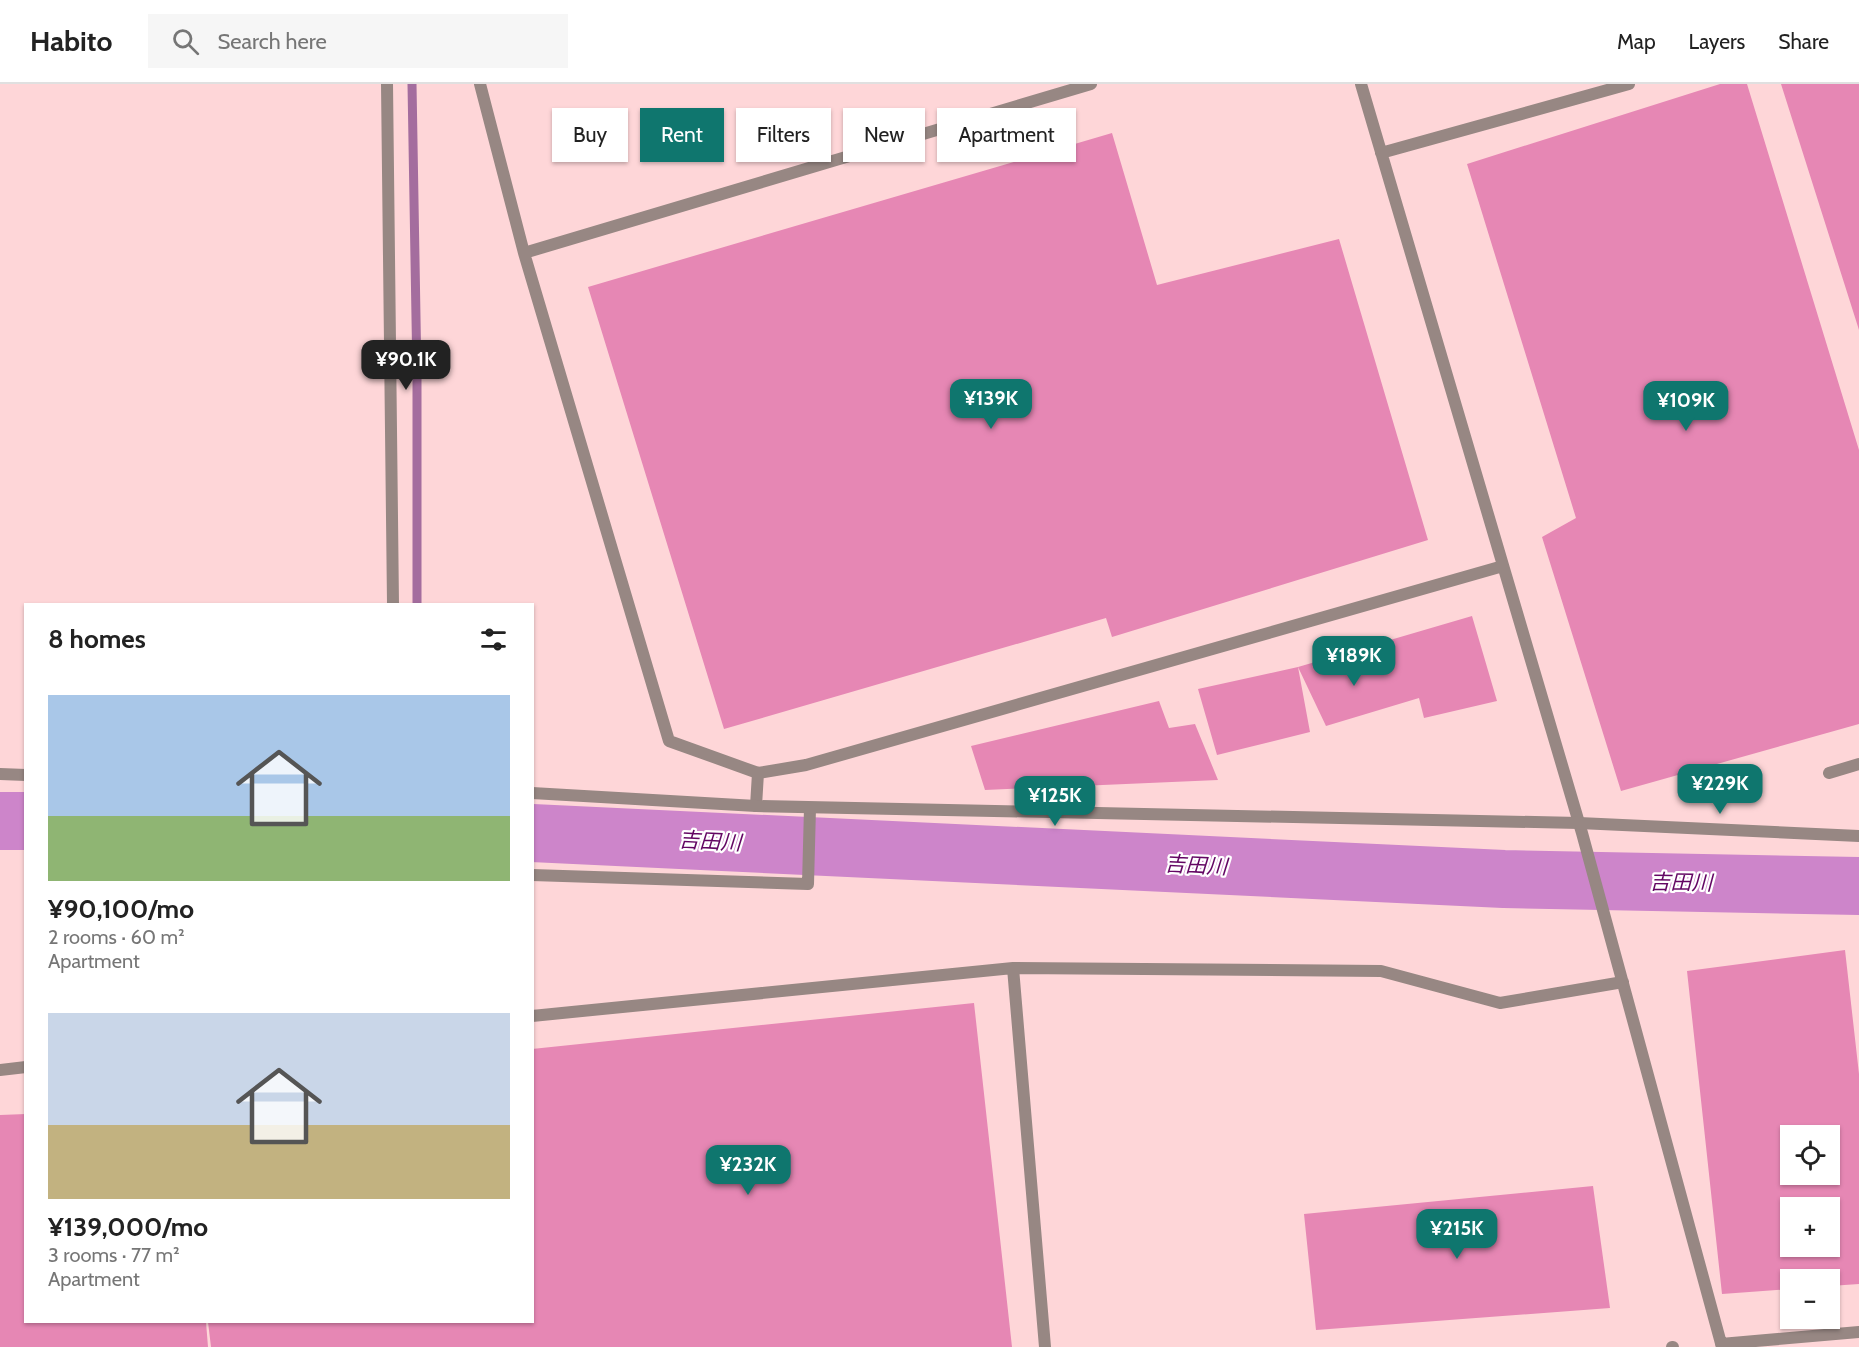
<!DOCTYPE html>
<html lang="en">
<head>
<meta charset="utf-8">
<style>
  body { margin:0; font-family:Cabin,"Noto Sans JP",sans-serif; background:#f6f6f6; color:#222; height:100vh; display:flex; flex-direction:column; font-size:22px; white-space:nowrap }
  * { box-sizing:border-box; margin:0 }
  p { font-size:20px; color:#767676 }
  .icon { flex:none; width:33px; height:33px; fill:none; stroke:currentColor; stroke-width:2; stroke-linecap:round; stroke-linejoin:round }
  .map { position:relative; flex:1; overflow:hidden }
  .side { position:absolute; left:24px; top:519px; width:510px; height:720px; display:flex; flex-direction:column; background:#fff; border-radius:0px; box-shadow:0 2px 4px #0004 }
  .side>* { flex:none }
  .top-card { position:absolute; left:552px; top:24px; width:570px; height:54px; display:flex; gap:12px }
  .fabs { position:absolute; left:1780px; top:1041px; display:grid; gap:12px }
  .fabs a { display:grid; place-items:center; width:60px; height:60px; border-radius:0px; background:#fff; box-shadow:0 2px 4px #0004; font-size:30px }
  .price { position:absolute; translate:-50% -51px; padding:0 14px; border-radius:12px; background:#0f766e; color:#fff; font-size:20px; line-height:39px; filter:drop-shadow(0 2px 3px #0008) }
  .price::after { content:''; position:absolute; left:50%; top:36px; width:18px; height:14px; margin-left:-9px; background:inherit; clip-path:polygon(0 0,100% 0,50% 100%) }
  .price.current { background:#222; color:#fff }
  ul { padding:0; list-style:none }
  li { display:grid; align-content:center; gap:12px; height:318px; padding:0 24px }
  li span { display:grid; place-items:center; height:186px; border-radius:0px; color:#555 }
  li>.icon { margin-inline-start:auto }
  span .icon { width:108px; height:108px; fill:#fffc; stroke-width:1 }
  li b { font-size:26px }
  h2 { display:flex; justify-content:space-between; align-items:center; height:72px; padding:0 24px; font-size:26px }
  .tag { padding:0 21px; border-radius:0px; background:#fff; box-shadow:0 2px 4px #0004; font-size:21px; line-height:54px }
  .tag.current { background:#0f766e; color:#fff }
  header { display:flex; align-items:center; gap:36px; box-sizing:border-box; height:84px; padding:0 30px; background:#fff; border-bottom:2px solid #e0e0e0 }
  header strong { font-size:28px }
  nav { display:flex; gap:33px; margin-inline-start:auto; font-size:21px }
  .search { width:420px; height:54px; background:#f6f6f6; display:flex; align-items:center; gap:15px; box-sizing:border-box; padding:0 21px; border-radius:0px; color:#767676; font-size:22px }
  .map>svg:first-child { display:block }
  .lines { fill:none; stroke-linecap:round; stroke-linejoin:round }
  .stream { stroke:#a46d9e; stroke-width:9 }
  .river { stroke:#cd85ca; stroke-width:58 }
  .building { fill:#e687b4; fill-rule:evenodd }
  .service { stroke:#978783; stroke-width:12 }
  .minor { stroke:#978783; stroke-width:12 }
  .labels { text-anchor:middle; dominant-baseline:central; stroke-width:4.5; stroke-linejoin:round; paint-order:stroke }
  .water-label { font-size:21px; font-style:italic; fill:#630663; stroke:#fff }
</style>
</head>
<body>
<header>
<strong>Habito</strong>
<div class="search"><svg class="icon" aria-label="search" viewBox="0 0 24 24"><circle cx="10" cy="10" r="6"/><path d="M15 15l6 6"/></svg>Search here</div>
<nav><a>Map</a><a>Layers</a><a>Share</a></nav>
</header>
<div class="map">
<svg width="1859" height="1263" viewBox="0 0 1859 1263">
  <rect width="100%" height="100%" fill="#fed6d8"/>
  <g class="lines">
    <path class="stream" d="M412 0 417 292V520"/>
    <path class="river" d="M0 737H26
      M532 749 1504 795 1859 802"/>
  </g>
  <path class="building" d="M1720 0H1747L1859 366V640L1621 707 1542 453 1576 434 1467 80Z
    M1781 0H1859V246Z
    M1112 49 1157 201 1339 155 1428 456 1112 553 1106 534 724 645 588 203Z
    M1472 532 1497 617 1424 634 1419 614 1326 642 1298 583 1310 648 1217 671 1198 605 1298 583Z
    M1159 617 1169 644 1195 640 1218 696 985 706 971 662Z
    M1845 866 1859 990V1200L1830 1202V1196H1791V1205L1722 1210 1687 887ZM1791 1052H1830V1090H1791ZM1791 1124H1830V1162H1791Z
    M974 919 1012 1263H211L208 1238H532V965Z
    M26 1030V1238H206L208 1263H0V1031Z
    M1593 1102 1610 1224 1316 1246 1304 1130Z"/>
  <g class="lines">
    <path class="service" d="M480 0 524 169 1091 0
      M1361 0 1582 749 1722 1263
      M1381 69 1629 0
      M524 169 669 657 758 689 756 722
      M758 689 806 681 1503 482
      M1829 689 1859 680
      M532 791 808 800 810 724
      M1013 884 1045 1263
      M532 932 1013 884 1381 887 1500 919 1623 898
      M0 986 26 983
      M1721 1260 1859 1248
      M1672 1263H1673"/>
    <path class="minor" d="M387 0 393 520
      M0 690 26 691
      M532 709 756 722 1579 739 1859 752"/>
  </g>
  <g class="labels">
    <g class="water-label">
      <text transform="translate(710 757) rotate(3)">吉田川</text>
      <text transform="translate(1196 781) rotate(3)">吉田川</text>
      <text transform="translate(1681 798) rotate(1)">吉田川</text>
    </g>
  </g>
</svg>
<div class="fabs">
<a><svg class="icon" aria-label="locate" viewBox="0 0 24 24"><circle cx="12" cy="12" r="6"/><path d="M12 2v4M12 18v4M2 12h4M18 12h4"/></svg></a>
<a>+</a>
<a>−</a>
</div>
<b class="price current" style="left:406px;top:307px">¥90.1K</b>
<b class="price" style="left:991px;top:346px">¥139K</b>
<b class="price" style="left:1686px;top:348px">¥109K</b>
<b class="price" style="left:1354px;top:603px">¥189K</b>
<b class="price" style="left:1720px;top:731px">¥229K</b>
<b class="price" style="left:1055px;top:743px">¥125K</b>
<b class="price" style="left:748px;top:1112px">¥232K</b>
<b class="price" style="left:1457px;top:1176px">¥215K</b>
<div class="top-card">
<a class="tag">Buy</a>
<a class="tag current">Rent</a>
<a class="tag">Filters</a>
<a class="tag">New</a>
<a class="tag">Apartment</a>
</div>
<section class="side">
<h2>8 homes<svg class="icon" aria-label="filters" viewBox="0 0 24 24"><path d="M4 7h16M4 17h16"/><circle cx="9" cy="7" r="2"/><circle cx="15" cy="17" r="2"/></svg></h2>
<ul>
<li><span style="background:linear-gradient(#a9c7e8 65%,#8fb573 0)"><svg class="icon" aria-label="home" viewBox="0 0 24 24"><path d="M3 11l9-7 9 7M6 9v11h12V9"/></svg></span><div><b>¥90,100/mo</b><p>2 rooms · 60 m²</p><p>Apartment</p></div></li>
<li><span style="background:linear-gradient(#c9d6e8 60%,#c2b280 0)"><svg class="icon" aria-label="home" viewBox="0 0 24 24"><path d="M3 11l9-7 9 7M6 9v11h12V9"/></svg></span><div><b>¥139,000/mo</b><p>3 rooms · 77 m²</p><p>Apartment</p></div></li>
</ul>
</section>
</div>
</body>
</html>
